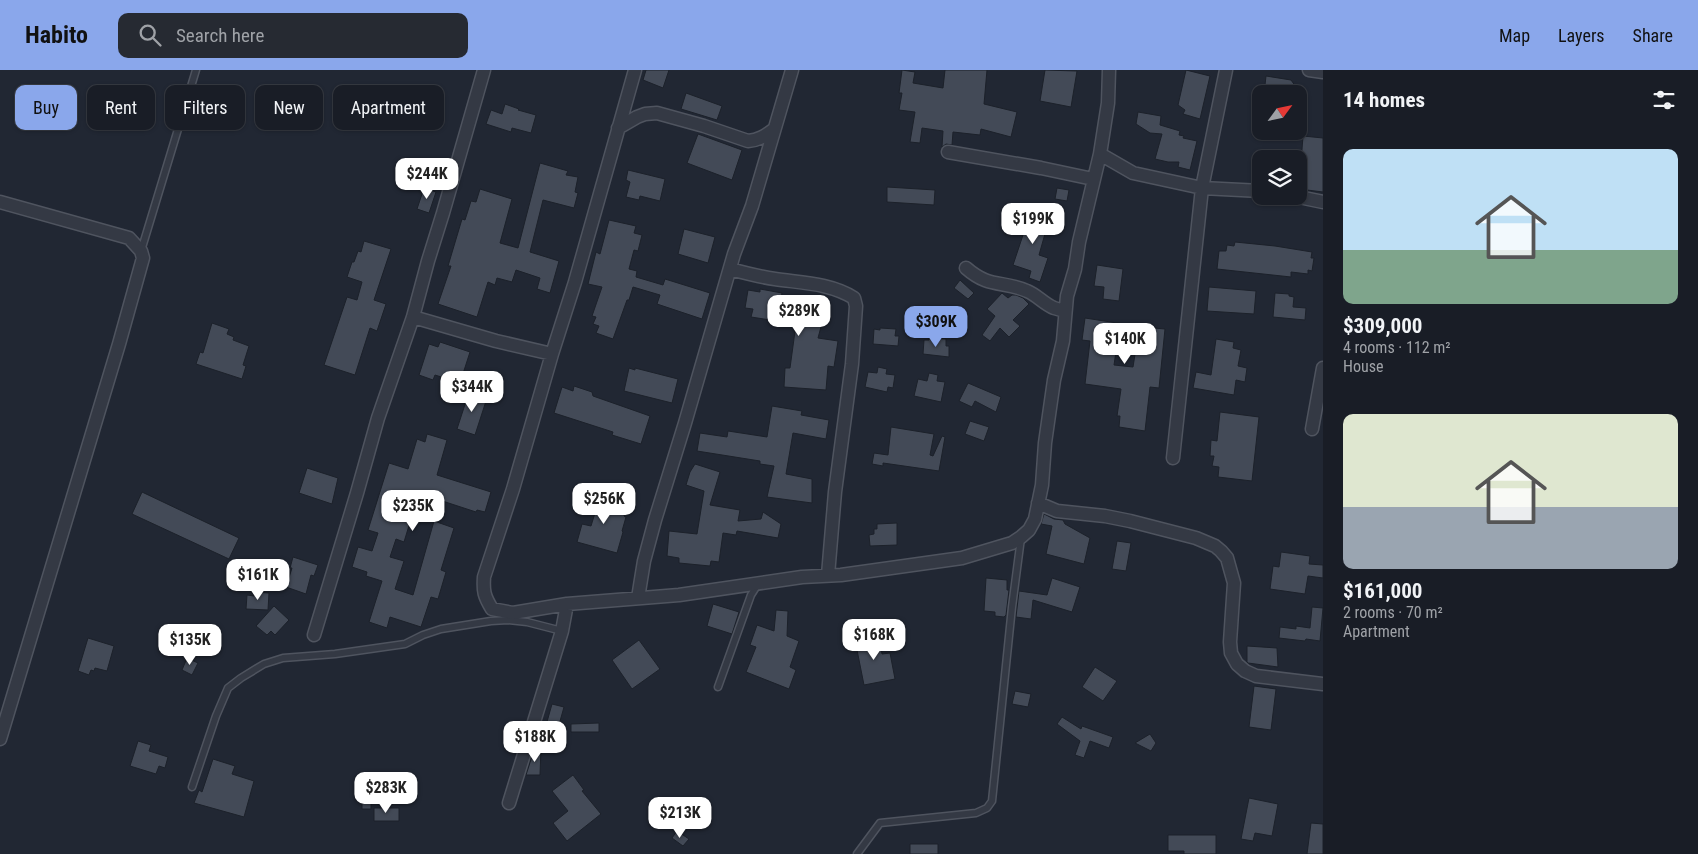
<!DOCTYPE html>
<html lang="en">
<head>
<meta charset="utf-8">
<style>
  body { margin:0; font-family:"Roboto Condensed",sans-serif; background:#262a32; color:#f1f3f6; height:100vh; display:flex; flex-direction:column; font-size:19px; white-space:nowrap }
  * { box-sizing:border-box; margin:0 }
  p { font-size:16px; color:#9fa2a7 }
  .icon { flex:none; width:28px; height:28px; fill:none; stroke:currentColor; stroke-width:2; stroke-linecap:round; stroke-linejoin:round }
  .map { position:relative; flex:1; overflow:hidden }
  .panel { display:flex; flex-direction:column; background:#191d26; width:375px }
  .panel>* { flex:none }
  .banner { position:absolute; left:15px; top:15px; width:475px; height:45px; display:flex; gap:10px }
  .needle { width:32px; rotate:57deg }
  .buttons { position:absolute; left:1252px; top:15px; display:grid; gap:10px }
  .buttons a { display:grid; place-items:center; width:55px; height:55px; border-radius:10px; background:#191d26; box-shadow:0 1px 4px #0004,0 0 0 1px #373b43; font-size:25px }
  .price { position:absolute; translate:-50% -42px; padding:0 11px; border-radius:10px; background:#fff; color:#222; font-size:16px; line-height:32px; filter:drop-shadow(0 1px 2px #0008) }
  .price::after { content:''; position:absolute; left:50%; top:30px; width:15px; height:11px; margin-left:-8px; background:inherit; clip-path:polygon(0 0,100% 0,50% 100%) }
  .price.selected { background:#8aa7eb; color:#111 }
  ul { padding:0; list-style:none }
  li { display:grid; align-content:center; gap:10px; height:265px; padding:0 20px }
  li span { display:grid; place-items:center; height:155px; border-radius:10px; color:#555 }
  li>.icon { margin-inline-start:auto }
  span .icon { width:90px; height:90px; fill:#fffc; stroke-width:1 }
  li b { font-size:21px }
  h2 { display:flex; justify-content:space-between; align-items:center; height:60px; padding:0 20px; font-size:21px }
  .tag { padding:0 18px; border-radius:10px; background:#191d26; box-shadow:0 1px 4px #0004,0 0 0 1px #373b43; font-size:18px; line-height:45px }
  .tag.selected { background:#8aa7eb; color:#111 }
  header { display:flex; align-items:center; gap:30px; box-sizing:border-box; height:70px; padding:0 25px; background:#8aa7eb; color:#111 }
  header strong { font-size:24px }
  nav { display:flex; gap:28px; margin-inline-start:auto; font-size:18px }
  .search { width:350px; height:45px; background:#262a32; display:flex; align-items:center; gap:12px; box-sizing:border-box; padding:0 18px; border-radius:10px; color:#9fa2a7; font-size:19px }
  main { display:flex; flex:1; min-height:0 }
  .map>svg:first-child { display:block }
  .building { fill:#434a57; stroke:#1c212a; fill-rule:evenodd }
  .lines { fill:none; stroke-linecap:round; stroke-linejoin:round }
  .service-casing { stroke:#4f545f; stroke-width:9 }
  .minor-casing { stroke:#4f545f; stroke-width:15 }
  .service { stroke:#343944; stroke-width:6 }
  .minor { stroke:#343944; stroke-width:12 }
</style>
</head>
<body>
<header>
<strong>Habito</strong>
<div class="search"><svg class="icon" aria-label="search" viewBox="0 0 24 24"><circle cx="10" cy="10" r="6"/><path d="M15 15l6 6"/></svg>Search here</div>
<nav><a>Map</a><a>Layers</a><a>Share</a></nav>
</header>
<main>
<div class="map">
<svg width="1323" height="784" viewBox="0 0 1323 784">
  <rect width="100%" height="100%" fill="#212733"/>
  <path class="building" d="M646 0H669L663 18 643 10Z
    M902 0 915 2 913 13 943 18 945 0H987L984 34 1017 42 1011 67 981 59 980 65 953 62 952 75 946 74 942 77 943 61 922 58 920 73 910 72 915 42 899 40 902 23H899Z
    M1045 0 1077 1 1071 37 1040 31Z
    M1186 0 1210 6 1200 49 1183 44 1185 40 1178 35Z
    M1266 6 1291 10 1301 24H1264Z
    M686 23 722 36 717 50 681 39Z
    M505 34 519 39 518 40 536 45 531 63 512 58 511 62 486 54 491 40 502 44Z
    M1138 42 1161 46 1160 55 1180 61 1179 65 1184 66 1183 68 1197 71 1190 100 1178 97 1179 92H1168L1155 89 1162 64 1150 63 1136 54Z
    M698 64 742 80 732 110 687 93Z
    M1303 66 1323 68V122L1299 119Z
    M540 93 568 101 566 105 578 107 575 122 578 123 574 138 543 130 530 182 559 191 550 223 537 219 540 208 516 200 512 212 497 208 495 215 488 212 477 247 438 234 451 196H448L462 149 465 150 471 131 476 132 480 119 512 129 500 173 518 178Z
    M628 100 665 109 660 131 640 126 639 130 626 127 630 112 626 110Z
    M887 117 935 120 934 135 887 132Z
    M424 118 436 122 429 143 417 139Z
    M1057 118 1069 120 1067 131 1055 129Z
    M1027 140 1050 146 1039 185 1048 188 1040 212 1029 208 1031 201 1013 195 1023 165H1020Z
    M609 150 636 156 634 163 642 165 638 181 634 180 629 199 637 201 636 207 663 215 665 209 710 223 702 249 657 234 660 225 633 217 629 230H627L613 269 596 263 599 256 593 254 596 247 592 246 602 217 588 214 596 182 600 184Z
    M684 159 715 167 708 193 678 184Z
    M364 171 391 179 374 230 386 234 377 261 370 258 355 305 324 295 347 227 357 230 362 212 347 207 352 192H354L358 181 361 182Z
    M1235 172 1275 176 1312 182 1311 188H1314L1312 201 1308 200V204L1291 202V207L1217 199 1219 181H1226L1227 175 1234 176Z
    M1097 195 1123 199 1119 231 1103 229 1104 217 1094 216Z
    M960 210 974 223 968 229 954 218Z
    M1209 217 1256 221 1254 244 1207 241Z
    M760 219 782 223 781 229 797 233 800 225 812 228 811 232 818 234 816 240 825 242 818 268 838 271 834 297 828 296 826 320 784 317 785 298H790L796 254 751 247 753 239 745 238 748 220 760 222Z
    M1002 223 1008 228 1012 225H1016L1023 228 1029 234 1013 250 1020 256 1009 267 1000 258 990 271 982 265 995 246 987 239Z
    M1275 223 1289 224V226L1294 227 1293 237 1306 238 1305 250 1273 247Z
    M1085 248 1143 257 1165 259 1159 318 1150 317 1145 361 1119 357 1120 346H1117L1121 319 1085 314 1090 271 1082 270ZM1117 275 1136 278 1133 297 1114 295Z
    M212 253 229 259 227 264 234 267 233 270 249 276 243 295 246 296 242 309 196 294 200 282 203 283Z
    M880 258 896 259 895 266H899L898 276 873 274 874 259 880 260Z
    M929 268 946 269V276H949V287L923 284 924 270H929Z
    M1216 269 1234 272 1233 278 1241 280 1238 296 1247 298 1245 312 1236 310 1234 325 1193 318 1196 302 1211 305Z
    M440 272 470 282 460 313 435 305 433 310 419 305 429 274 438 277Z
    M878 297 887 299 886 304 895 305 893 318 888 317 887 322 865 317 868 302 877 303Z
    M629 298 635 300V298L678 309 672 333 624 321Z
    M929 303 938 305 937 311 945 312 941 332 914 326 918 309 927 311Z
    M968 313 1001 327 996 342 975 331 972 337 959 331Z
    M574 316 592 322 593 326 650 346 641 374 612 365 613 362 554 343 562 317 573 321Z
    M469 322 487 328 475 365 457 359Z
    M772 336 802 341 801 345 829 350 826 369 793 363 786 404 812 409V433L767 427 774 396 760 394V391L697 381 700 363 727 367 728 361 767 367Z
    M1220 342 1259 347 1252 411 1218 407 1219 397 1212 396 1214 386H1210L1211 370 1217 371Z
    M970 351 989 357 984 371 965 364Z
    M891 357 934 364 930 385 933 386 942 366 945 367 939 401 883 393V396L872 394 874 383 888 385Z
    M427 364 447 370 437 405 491 422 485 442 477 440 476 442 421 424 420 427 418 426 404 472 396 469 390 487 404 491 395 519 413 525 434 451 454 458 441 500 446 502 438 529 431 527 421 557 390 547 387 558 369 552 382 511 366 506 367 502 352 497 358 477 372 481 378 463 368 460 389 393 408 399 417 369 425 372Z
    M695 394 720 402 710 435 740 440 738 451 761 449 763 442 781 454 778 468 737 461 736 465 723 463 719 492 711 491 710 496 679 493V488L667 486 669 461 697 464 704 421 686 415 690 402Z
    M307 398 338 408 332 434 299 423Z
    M603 417 615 420 610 437 625 442 624 446 626 447 622 461 623 462 617 483 577 472 582 454 591 456Z
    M142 422 239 468 229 489 132 444Z
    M1044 444 1054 449 1063 450 1065 454 1090 468 1084 494 1046 484 1052 456 1041 454Z
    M897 453V475L870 476 869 465 874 464V459H877V454Z
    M1117 471 1131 473 1126 501 1112 499Z
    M1281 482 1310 486 1309 494 1323 495V508L1308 506 1305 524 1270 519 1273 496 1279 497Z
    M293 487 318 495 314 506 311 505 306 524 286 517 292 498H290Z
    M986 508 1007 510V520H1009L1006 545 1004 547 995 546V542L984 541Z
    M1052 508 1080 517 1072 542 1033 530 1031 549 1016 547 1019 521 1047 525Z
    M254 522 269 523 268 540 246 539 247 525 254 526Z
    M713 534 739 542 732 564 707 556Z
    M274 536 289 550 275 565 271 561 267 565 256 556Z
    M1312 537 1323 538 1320 571 1306 569 1305 571 1279 568 1280 557 1296 559V556L1310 558Z
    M776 540 788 541 787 566 799 571 790 597 796 600 789 619 746 602 756 577 750 575 757 555 774 561Z
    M879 566 882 584 890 583 895 609 864 615 855 570Z
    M88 568 114 576 107 601 95 598 94 601 91 600 89 605 78 601Z
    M639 570 660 599 632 619 612 590Z
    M1247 576 1277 578 1278 597 1248 593 1247 592Z
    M187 588 198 593 192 605 182 600Z
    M1095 597 1117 611 1103 631 1082 617Z
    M1254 616 1276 619 1271 660 1249 657Z
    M1015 621 1031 624 1028 637 1012 634Z
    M552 634 564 637 555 669 543 666Z
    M1062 647 1081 659 1082 656 1113 667 1109 678 1090 671 1084 688 1075 685 1080 671 1057 654Z
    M599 653V662H571V654Z
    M1150 664 1156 673 1151 681 1135 673Z
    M138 671 151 675 149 681 168 687 165 698 159 696 156 704 130 696Z
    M535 677H541L540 705H526Z
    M213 689 235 696 232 704 254 711 244 747 194 733 199 720 202 722Z
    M573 705 584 720 582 721 601 744 567 771 553 753 568 741 552 721Z
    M362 719H371V739H362Z
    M1249 728 1278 734 1272 766 1255 763 1253 771 1241 769Z
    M374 738H399V751H374Z
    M1311 753 1323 754V784H1307Z
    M677 761 689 769 683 776 672 768Z
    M1168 765H1216V784H1184V781H1168Z
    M910 774H938V784H910Z"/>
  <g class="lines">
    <defs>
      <path id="service" d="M141 181 196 0
        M718 617 751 525 758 514
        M192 717 216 646 228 618 241 608 264 594 283 588 335 584 405 574 423 565 441 559 491 551 508 550 527 552 562 561
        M857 784 880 753 976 743 987 738 992 731 1012 537 1021 468"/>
      <path id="minor" d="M635 0 575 212 552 284 513 419 484 507C483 521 484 526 492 539L513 543 567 534 679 525 802 507 841 505 962 488 1012 473 1021 467 1029 460 1035 449 1042 415 1045 373 1054 310 1063 271 1067 226 1075 199 1079 172 1100 84 1108 33 1109 0
        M1309 0 1323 2
        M618 58 637 47 645 44 657 43 704 56 748 71C759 70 765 66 773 60
        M948 82 1041 98 1093 109
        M1100 84 1133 103 1202 118 1261 121
        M1294 126 1323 132
        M0 132 129 168 141 181 143 188 119 274 0 669
        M966 198C990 219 1002 210 1027 221 1037 225 1044 234 1054 238 1057 239 1061 240 1065 241
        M730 199C745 203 760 207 775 209 802 213 830 213 854 228L856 236 852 294 835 422 828 505
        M413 247 496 271 552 284
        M1312 359 1323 298
        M1173 388 1202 118 1226 0
        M1038 433 1057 441 1105 446 1130 451 1196 468 1215 476 1221 481 1227 488 1234 513 1230 572 1231 583 1237 594 1245 601 1256 606 1323 614
        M638 528 644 491 655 450 685 353 734 184 752 136 792 0
        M314 565 357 423 378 348 413 247 428 191 443 143 484 0
        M509 733 562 561 567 534"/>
    </defs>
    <use href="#service" class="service-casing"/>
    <use href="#minor" class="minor-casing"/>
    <use href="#service" class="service"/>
    <use href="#minor" class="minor"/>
  </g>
</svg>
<div class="buttons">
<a><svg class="needle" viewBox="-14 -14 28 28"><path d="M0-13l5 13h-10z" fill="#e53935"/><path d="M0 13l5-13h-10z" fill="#9fa2a7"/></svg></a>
<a><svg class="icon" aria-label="layers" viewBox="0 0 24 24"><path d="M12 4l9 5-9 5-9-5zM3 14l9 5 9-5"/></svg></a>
</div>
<b class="price" style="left:427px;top:130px">$244K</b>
<b class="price" style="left:1033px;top:175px">$199K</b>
<b class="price" style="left:799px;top:267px">$289K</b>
<b class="price selected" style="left:936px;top:278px">$309K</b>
<b class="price" style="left:1125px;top:295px">$140K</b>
<b class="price" style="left:472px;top:343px">$344K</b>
<b class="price" style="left:604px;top:455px">$256K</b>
<b class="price" style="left:413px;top:462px">$235K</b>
<b class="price" style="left:258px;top:531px">$161K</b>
<b class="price" style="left:874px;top:591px">$168K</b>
<b class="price" style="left:190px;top:596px">$135K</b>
<b class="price" style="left:535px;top:693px">$188K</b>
<b class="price" style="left:386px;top:744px">$283K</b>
<b class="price" style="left:680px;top:769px">$213K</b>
<div class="banner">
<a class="tag selected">Buy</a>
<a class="tag">Rent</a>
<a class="tag">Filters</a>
<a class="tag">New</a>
<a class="tag">Apartment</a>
</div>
</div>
<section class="panel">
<h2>14 homes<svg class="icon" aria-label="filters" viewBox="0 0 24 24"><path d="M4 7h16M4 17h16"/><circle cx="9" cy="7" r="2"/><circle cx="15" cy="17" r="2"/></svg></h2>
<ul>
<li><span style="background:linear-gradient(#bfe0f5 65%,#7fa58c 0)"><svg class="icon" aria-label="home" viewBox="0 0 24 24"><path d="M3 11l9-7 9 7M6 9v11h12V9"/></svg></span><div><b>$309,000</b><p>4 rooms · 112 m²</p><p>House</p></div></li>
<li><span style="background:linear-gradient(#dfe7d0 60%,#9aa5b1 0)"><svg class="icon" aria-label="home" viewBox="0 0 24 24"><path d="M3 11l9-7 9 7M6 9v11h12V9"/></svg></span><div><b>$161,000</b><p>2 rooms · 70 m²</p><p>Apartment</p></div></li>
</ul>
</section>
</main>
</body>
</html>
